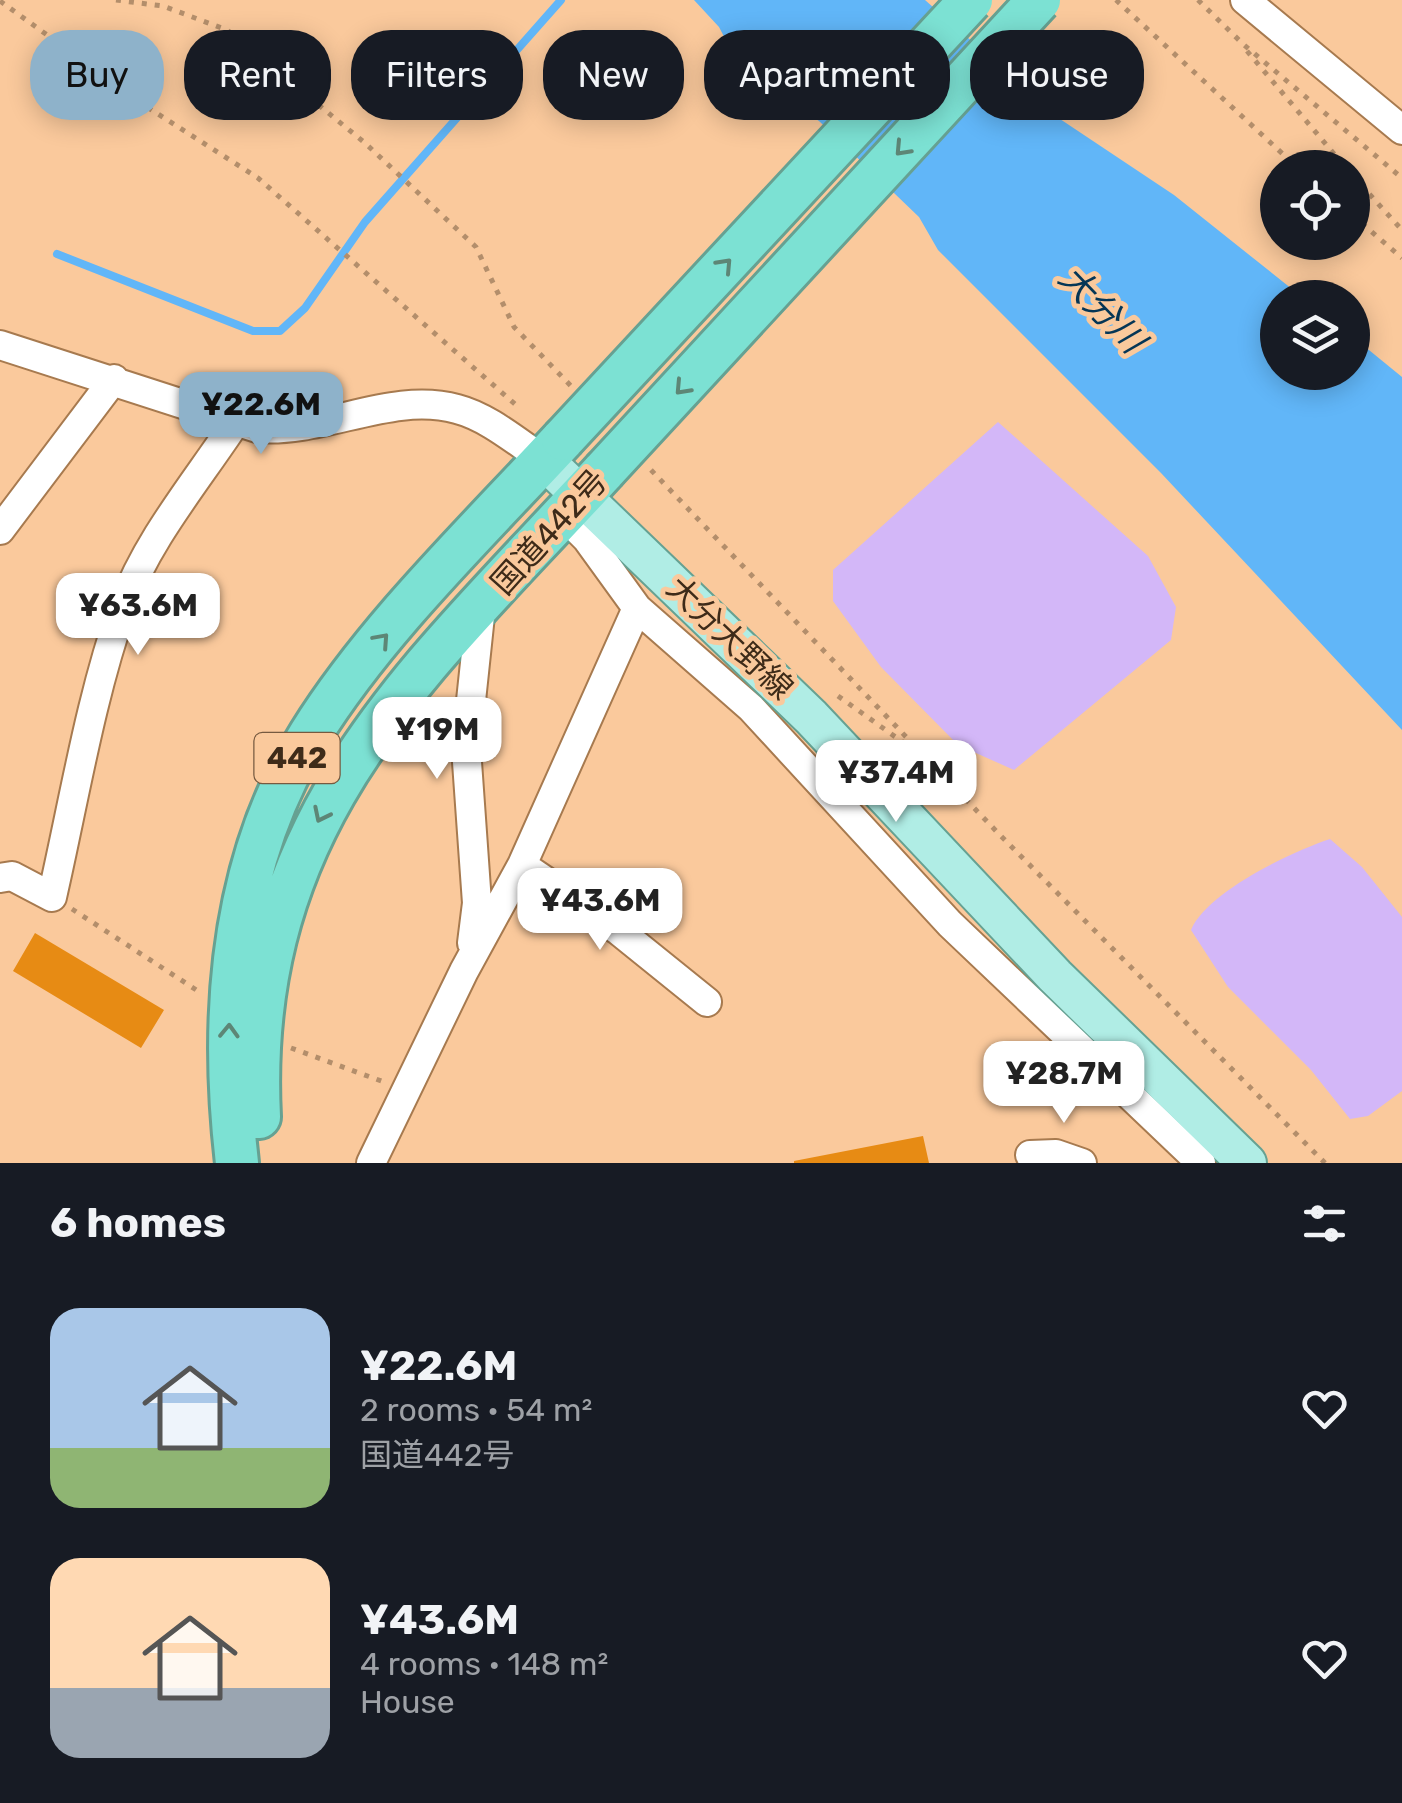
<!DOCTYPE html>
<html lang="en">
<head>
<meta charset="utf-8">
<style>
  body { margin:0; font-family:Rubik,"Noto Sans JP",sans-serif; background:#242831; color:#f1f3f6; height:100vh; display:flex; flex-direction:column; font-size:38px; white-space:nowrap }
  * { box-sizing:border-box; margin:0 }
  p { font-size:32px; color:#9ea1a6 }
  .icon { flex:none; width:55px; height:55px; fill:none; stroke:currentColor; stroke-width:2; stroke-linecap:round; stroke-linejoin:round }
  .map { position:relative; height:1163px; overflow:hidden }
  .details { display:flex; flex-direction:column; background:#171b24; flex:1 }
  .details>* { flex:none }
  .hud { position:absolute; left:30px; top:30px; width:1342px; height:90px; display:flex; gap:20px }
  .controls { position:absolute; left:1260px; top:150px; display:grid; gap:20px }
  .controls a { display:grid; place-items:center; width:110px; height:110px; border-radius:50%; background:#171b24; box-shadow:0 5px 25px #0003; font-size:50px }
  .price { position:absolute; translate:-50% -85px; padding:0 22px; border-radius:20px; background:#fff; color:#222; font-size:32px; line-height:65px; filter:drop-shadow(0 2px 5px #0008) }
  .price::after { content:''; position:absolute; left:50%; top:60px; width:30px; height:22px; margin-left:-15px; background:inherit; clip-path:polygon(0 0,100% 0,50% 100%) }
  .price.selected { background:#8eb2ca; color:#111 }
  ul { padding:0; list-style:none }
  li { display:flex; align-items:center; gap:30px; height:250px; padding:0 50px }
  li span { display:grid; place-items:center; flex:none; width:280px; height:200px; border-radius:30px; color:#555 }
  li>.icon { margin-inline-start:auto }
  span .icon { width:120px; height:120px; fill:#fffc; stroke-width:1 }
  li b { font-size:42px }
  h2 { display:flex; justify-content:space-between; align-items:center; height:120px; padding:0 50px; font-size:42px }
  .tag { padding:0 35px; border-radius:40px; background:#171b24; box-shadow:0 5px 25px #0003; font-size:35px; line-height:90px }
  .tag.selected { background:#8eb2ca; color:#111 }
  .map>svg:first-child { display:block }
  .green { fill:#d3b7f8 }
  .water { fill:#61b6f8 }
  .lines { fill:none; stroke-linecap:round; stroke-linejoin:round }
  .stream { stroke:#61b6f8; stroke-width:8 }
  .building { fill:#e78b14 }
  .minor-casing { stroke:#a77a4f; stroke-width:32 }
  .major-casing { stroke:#66a192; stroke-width:42 }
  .highway-casing { stroke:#66a192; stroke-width:48 }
  .path { stroke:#b38e6b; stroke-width:5; stroke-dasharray:5 8; stroke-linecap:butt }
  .minor { stroke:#fff; stroke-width:28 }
  .major { stroke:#b0ede5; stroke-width:38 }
  .highway { stroke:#7ce1d3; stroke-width:42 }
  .highway-bridge-casing { stroke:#66a192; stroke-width:48; stroke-linecap:butt }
  .highway-bridge { stroke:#7ce1d3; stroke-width:42 }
  .oneway { stroke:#5d8676 }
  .labels { text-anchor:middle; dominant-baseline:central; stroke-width:10; stroke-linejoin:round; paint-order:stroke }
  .shield { fill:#fac99c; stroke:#765a40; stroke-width:2.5 }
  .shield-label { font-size:30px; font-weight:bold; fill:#3e2b19 }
  .street-label { font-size:32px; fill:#3e2b19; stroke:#fac99c }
  .water-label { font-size:35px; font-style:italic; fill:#053656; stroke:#fac99c }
</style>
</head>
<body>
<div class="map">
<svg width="1402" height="1163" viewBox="0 0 1402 1163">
  <rect width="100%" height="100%" fill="#fac99c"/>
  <path class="green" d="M998 422 1148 556 1176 607 1171 640 1014 770 958 745 881 667 833 601V570Z
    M1330 839 1362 867 1402 917V1091L1368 1116 1350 1119 1311 1070 1228 987 1191 930C1207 892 1291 852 1330 839Z"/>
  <path class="water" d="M694 0H925L1060 119 1174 195 1302 297 1278 298V372H1352L1353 337 1402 377V730L1161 473 938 250 919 217 819 121 743 73 719 27Z"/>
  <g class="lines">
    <path class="stream" d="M57 254 253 331H280L305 308 365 222 561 0"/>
  </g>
  <path class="building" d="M35 933 164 1010 141 1048 13 971Z
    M923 1136 929 1163H794V1161Z"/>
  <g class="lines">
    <defs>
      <path id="minor" d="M1245 0 1402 130
        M0 345 257 428C324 434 391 391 457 409 488 417 517 442 544 460
        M564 516 587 539 637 608 751 708 950 924 1201 1163
        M0 530 114 379
        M522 865 619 931 707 1002
        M0 878 12 876 52 897C74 801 90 699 123 606 147 540 196 482 235 423
        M472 943 477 903 466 748 481 606
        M1030 1155 1056 1154 1082 1163
        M371 1163 464 971 522 865 637 608"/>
      <path id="major" d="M544 460 811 717 1055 976 1247 1163"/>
      <path id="highway" d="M259 1117C244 817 419 673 604 471
        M237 1163C220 1017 230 863 310 735 375 630 479 530 563 439"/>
    </defs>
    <use href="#minor" class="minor-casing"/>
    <use href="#major" class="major-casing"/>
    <use href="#highway" class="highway-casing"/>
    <path class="path" d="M116 0 163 6 227 30 365 143 476 247 514 327 571 386
      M1116 0 1298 168
      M1198 0 1243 44 1402 178
      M0 1 147 107 258 178 516 405
      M1247 51 1346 168
      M1352 175 1402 230
      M1352 215 1402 258
      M651 470 998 833 1325 1163
      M838 696 918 753
      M72 909 201 993
      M291 1048 384 1082"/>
    <use href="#minor" class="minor"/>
    <use href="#major" class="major"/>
    <use href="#highway" class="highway"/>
    <defs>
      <path id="highway-bridge" d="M563 439 971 0
        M604 471 1039 0"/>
    </defs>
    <use href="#highway-bridge" class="highway-bridge-casing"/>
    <use href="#highway-bridge" class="highway-bridge"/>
  </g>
  <defs><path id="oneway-chevron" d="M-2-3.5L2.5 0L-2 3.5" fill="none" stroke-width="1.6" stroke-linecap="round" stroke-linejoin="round" transform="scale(2.5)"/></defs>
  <g class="oneway">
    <use href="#oneway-chevron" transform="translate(902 149) rotate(133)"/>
    <use href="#oneway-chevron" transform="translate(725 265) rotate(-47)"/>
    <use href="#oneway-chevron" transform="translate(682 388) rotate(133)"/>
    <use href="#oneway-chevron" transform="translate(382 640) rotate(-48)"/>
    <use href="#oneway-chevron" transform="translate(321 815) rotate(116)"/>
    <use href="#oneway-chevron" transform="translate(229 1031) rotate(-88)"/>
  </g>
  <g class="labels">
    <rect class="shield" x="254.5" y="733" width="85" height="50" rx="8"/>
    <g class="shield-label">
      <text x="297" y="758">442</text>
    </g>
    <g class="street-label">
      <text transform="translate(549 532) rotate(-48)">国道442号</text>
      <text transform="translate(730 638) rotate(44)">大分大野線</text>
    </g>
    <g class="water-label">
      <text transform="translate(1102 309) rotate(46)">大分川</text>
    </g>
  </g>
</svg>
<div class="controls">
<a><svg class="icon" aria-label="locate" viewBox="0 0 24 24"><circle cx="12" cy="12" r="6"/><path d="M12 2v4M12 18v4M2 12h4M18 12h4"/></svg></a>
<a><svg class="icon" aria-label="layers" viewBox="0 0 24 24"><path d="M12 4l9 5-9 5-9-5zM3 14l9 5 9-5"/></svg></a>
</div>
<b class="price selected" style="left:261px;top:457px">¥22.6M</b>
<b class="price" style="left:138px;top:658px">¥63.6M</b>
<b class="price" style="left:437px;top:782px">¥19M</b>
<b class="price" style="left:896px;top:825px">¥37.4M</b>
<b class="price" style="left:600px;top:953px">¥43.6M</b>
<b class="price" style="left:1064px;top:1126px">¥28.7M</b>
<div class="hud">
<a class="tag selected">Buy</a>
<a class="tag">Rent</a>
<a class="tag">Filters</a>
<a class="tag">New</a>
<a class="tag">Apartment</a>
<a class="tag">House</a>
</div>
</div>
<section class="details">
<h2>6 homes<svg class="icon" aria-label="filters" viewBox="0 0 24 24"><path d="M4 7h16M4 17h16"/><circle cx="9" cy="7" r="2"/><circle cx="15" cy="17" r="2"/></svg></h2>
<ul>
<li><span style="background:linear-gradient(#a9c7e8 70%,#8fb573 0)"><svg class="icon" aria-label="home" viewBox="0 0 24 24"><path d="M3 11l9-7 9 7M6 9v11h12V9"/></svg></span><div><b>¥22.6M</b><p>2 rooms · 54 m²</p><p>国道442号</p></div><svg class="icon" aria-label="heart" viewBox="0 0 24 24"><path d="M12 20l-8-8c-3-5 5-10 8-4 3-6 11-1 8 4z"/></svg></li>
<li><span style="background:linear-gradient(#ffd9b3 65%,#9aa5b1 0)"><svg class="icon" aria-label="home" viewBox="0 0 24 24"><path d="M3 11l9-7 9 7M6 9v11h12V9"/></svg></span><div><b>¥43.6M</b><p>4 rooms · 148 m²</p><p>House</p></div><svg class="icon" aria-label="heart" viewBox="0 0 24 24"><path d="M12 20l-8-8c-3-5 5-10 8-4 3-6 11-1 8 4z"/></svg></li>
</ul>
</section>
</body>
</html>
